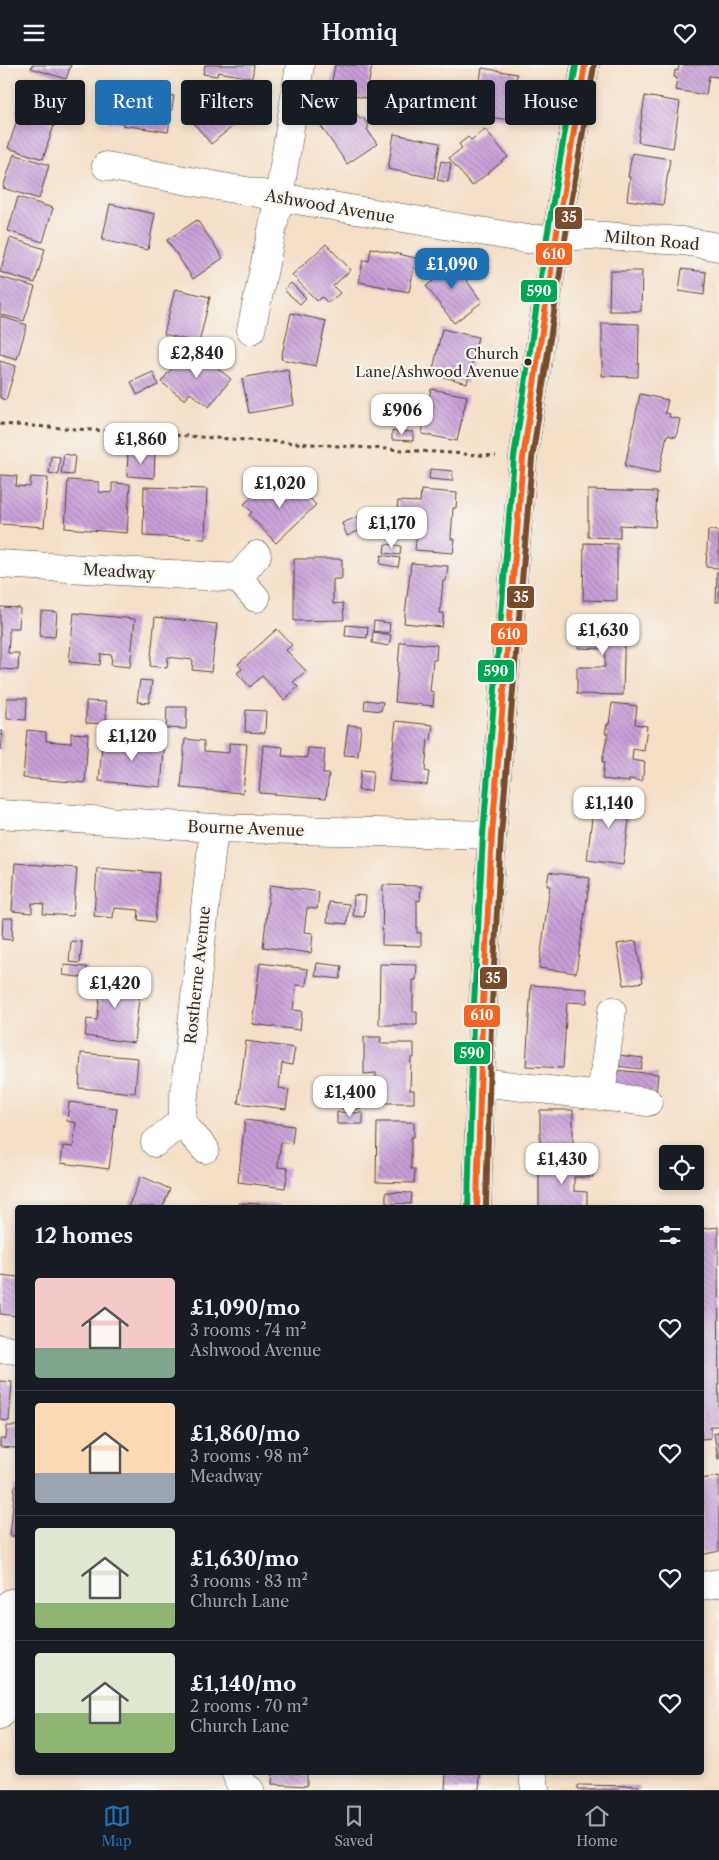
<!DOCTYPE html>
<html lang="en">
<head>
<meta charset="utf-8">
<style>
  body { margin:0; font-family:"Libre Caslon Text",serif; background:#20242c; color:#f1f3f6; height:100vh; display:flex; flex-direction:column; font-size:19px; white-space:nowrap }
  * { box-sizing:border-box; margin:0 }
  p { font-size:16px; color:#9ea1a6 }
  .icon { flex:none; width:28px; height:28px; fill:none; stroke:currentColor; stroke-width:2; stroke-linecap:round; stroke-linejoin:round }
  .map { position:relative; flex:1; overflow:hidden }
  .sheet { position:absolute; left:15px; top:1140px; width:689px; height:570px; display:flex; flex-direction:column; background:#171b24; border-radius:5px; box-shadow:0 2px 8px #0003 }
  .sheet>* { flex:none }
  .banner { position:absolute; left:15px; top:15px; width:690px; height:45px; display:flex; gap:10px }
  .fabs { position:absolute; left:659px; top:1080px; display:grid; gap:10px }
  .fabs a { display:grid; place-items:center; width:45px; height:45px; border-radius:5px; background:#171b24; box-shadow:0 2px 8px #0003; font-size:25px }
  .price { position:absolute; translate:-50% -42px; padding:0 11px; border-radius:10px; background:#fff; color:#222; font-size:16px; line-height:32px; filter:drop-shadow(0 1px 2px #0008) }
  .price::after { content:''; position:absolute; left:50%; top:30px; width:15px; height:11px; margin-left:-8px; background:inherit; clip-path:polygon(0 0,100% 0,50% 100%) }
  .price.active { background:#1f6fb2; color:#fff }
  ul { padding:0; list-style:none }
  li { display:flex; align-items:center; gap:15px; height:125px; padding:0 20px }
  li+li { border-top:1px solid #363941 }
  li span { display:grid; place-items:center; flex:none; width:140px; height:100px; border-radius:5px; color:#555 }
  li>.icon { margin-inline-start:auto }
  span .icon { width:60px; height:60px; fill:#fffc; stroke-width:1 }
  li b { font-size:21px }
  h2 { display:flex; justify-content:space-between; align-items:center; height:60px; padding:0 20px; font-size:21px }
  .tag { padding:0 18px; border-radius:5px; background:#171b24; box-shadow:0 2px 8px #0003; font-size:18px; line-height:45px }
  .tag.active { background:#1f6fb2; color:#fff }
  header { display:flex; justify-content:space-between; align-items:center; height:65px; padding:0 20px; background:#171b24; font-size:22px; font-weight:600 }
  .dock { display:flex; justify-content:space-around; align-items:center; height:70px; border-top:1px solid #363941; background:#171b24; font-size:14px; color:#9ea1a6 }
  .dock a { display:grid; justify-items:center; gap:2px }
  .dock .active { color:#1f6fb2 }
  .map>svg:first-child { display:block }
  .building { fill:url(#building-back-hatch) }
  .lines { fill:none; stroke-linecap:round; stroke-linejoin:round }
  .minor-casing { stroke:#574537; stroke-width:29 }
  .major-casing { stroke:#574537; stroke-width:29 }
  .path { stroke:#574537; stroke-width:3; stroke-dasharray:4 4; stroke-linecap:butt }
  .minor { stroke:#fff; stroke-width:28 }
  .major { stroke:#fff; stroke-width:28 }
  .bus-1-casing { stroke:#f6f6f2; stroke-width:10 }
  .bus-2-casing { stroke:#f6f6f2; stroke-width:10 }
  .bus-3-casing { stroke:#f6f6f2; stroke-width:10 }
  .bus-1 { stroke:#f26522; stroke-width:6 }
  .bus-2 { stroke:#7a4b2a; stroke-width:6 }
  .bus-3 { stroke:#00a651; stroke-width:6 }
  .bus-dot { fill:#3b2a1e; stroke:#f6f6f2; stroke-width:2 }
  .labels { text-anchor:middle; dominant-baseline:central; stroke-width:4.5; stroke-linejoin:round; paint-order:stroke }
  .bus-label { font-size:15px; fill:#3b2a1e; stroke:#f6f6f2; text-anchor:end }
  .street-label { font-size:16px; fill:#3b2a1e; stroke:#f6f6f2 }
  .line-badge { stroke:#f6f6f2; stroke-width:2 }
  .badge-label { font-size:14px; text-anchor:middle; font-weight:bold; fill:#fff }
</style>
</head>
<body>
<header><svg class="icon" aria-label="menu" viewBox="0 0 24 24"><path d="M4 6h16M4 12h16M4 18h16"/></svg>Homiq<svg class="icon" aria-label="heart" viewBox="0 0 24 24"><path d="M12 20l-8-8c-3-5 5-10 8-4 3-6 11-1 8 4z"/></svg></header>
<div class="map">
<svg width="719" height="1725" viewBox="0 0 719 1725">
  <defs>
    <pattern id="building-back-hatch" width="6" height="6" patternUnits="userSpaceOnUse" patternTransform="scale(1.25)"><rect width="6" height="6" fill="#c89fd8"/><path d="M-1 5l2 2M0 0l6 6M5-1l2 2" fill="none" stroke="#a482af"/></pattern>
  </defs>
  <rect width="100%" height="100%" fill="#f6f6f2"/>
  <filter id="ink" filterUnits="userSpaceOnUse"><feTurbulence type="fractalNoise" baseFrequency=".02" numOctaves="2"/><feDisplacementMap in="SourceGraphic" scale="10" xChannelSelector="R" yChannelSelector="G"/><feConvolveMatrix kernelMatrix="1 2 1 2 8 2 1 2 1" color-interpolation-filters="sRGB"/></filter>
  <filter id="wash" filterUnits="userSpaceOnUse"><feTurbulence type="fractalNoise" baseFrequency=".0096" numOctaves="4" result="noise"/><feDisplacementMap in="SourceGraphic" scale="20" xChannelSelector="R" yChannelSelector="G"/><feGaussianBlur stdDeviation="1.12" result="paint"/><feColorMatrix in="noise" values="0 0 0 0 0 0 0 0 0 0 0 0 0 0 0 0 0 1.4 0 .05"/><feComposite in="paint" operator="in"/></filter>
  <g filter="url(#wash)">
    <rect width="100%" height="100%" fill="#f4dfc7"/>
    <g id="blocks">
      <path class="building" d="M32 0H71L66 14 31 3Z
        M205 0H254L252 13 218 7 217 11 203 9Z
        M335 0H372L366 33 330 27Z
        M679 0H719V12L709 11 706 30 675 25 677 13 674 12 675 5 678 6Z
        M482 3 517 9 510 55 474 50Z
        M26 14 61 25 51 58 16 48Z
        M246 21 261 42 251 49 236 28Z
        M224 22 247 50 211 79 188 51Z
        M127 24 174 31 168 67 122 60Z
        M645 31 680 37 673 83 638 77Z
        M111 38 122 39 120 58 108 57Z
        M351 40 360 54 363 52 369 62 367 64 377 79 347 99 321 61Z
        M19 49 54 60 43 94 8 83Z
        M485 64 508 92 472 121 449 93 462 83 459 79 468 72 471 75Z
        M394 69 440 78 434 113 388 104Z
        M632 88 670 94 663 140 627 135 630 112H628Z
        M14 89 49 100 39 134 3 123Z
        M441 96 451 98 448 117 437 115Z
        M18 132 53 143 43 177 8 166Z
        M110 139 155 149 148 185 102 175Z
        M197 155 223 193 193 214 167 175Z
        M10 173 45 184 35 218 0 207Z
        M326 179 351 205 333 221 340 228 328 238 322 232 317 236 292 210Z
        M371 183 416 193 409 227 359 217 363 195 369 196Z
        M441 193 450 203 455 199 482 237 454 258 426 221 433 216 424 206Z
        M682 204 706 207 704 230 679 226Z
        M610 206H642L641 246H609Z
        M0 212 35 222 24 256 0 249Z
        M291 218 306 233 300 239 284 225Z
        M175 224 210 232 199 278 164 269Z
        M291 248 326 256 316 301 281 294Z
        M0 251 27 260 17 294 0 289Z
        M602 258 639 259 638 312 602 311Z
        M442 264 478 272 467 318 432 309Z
        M194 285 231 314 209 342 190 328 185 335 161 317 175 299 180 303Z
        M0 296 16 301 6 335 0 333Z
        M288 304 294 340 249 348 242 313Z
        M153 307 158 320 137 330 131 317Z
        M431 324 467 331 457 376 422 369Z
        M640 329 668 335 665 348 670 349 669 352 680 354 676 372 667 370 659 408 625 401Z
        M392 366 413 367V376L392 375Z
        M128 386 155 388 154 413 127 411Z
        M64 389 75 391 73 410 61 409Z
        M51 391 60 392 58 410 49 408Z
        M430 404 453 406 452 416 429 414Z
        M0 410 17 411 16 421 30 422 31 412 48 413 44 462 0 459Z
        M289 412 316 440 276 478 249 450 252 447 244 439 261 423 269 431Z
        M68 415 99 417V427L112 428V418L130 419 127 468 65 463Z
        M144 422 207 424 205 474 143 471Z
        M421 425 457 428 456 443H453L451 474H455L453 488 415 485 418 455 396 454 398 436 420 437Z
        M588 425 657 427 655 462 620 460V473L588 472Z
        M360 451 365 463 347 471 342 458Z
        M708 465 719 466V503L706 502Z
        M584 478 617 479V536L583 535Z
        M385 479 401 481 400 490 384 488Z
        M381 490 400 493 398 502 380 499Z
        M294 494H342V514H333V539L343 538 344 555 294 556Z
        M411 498 448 501 446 516H443L440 548H444L442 562 404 558Z
        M717 507H719V537H716Z
        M0 542 20 543 19 563H9V574L8 588H19L18 605 0 604Z
        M41 546 57 547 55 572 40 571Z
        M74 548 135 554 130 602 111 600 112 590 101 589 100 600 69 597Z
        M580 551 625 553 623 630 577 629V602H605V584L578 583Z
        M155 552 217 559 211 607 192 605 193 595 168 592 167 603 150 601Z
        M374 556 390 558 389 568 373 566Z
        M346 560 368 562 367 573 345 571Z
        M277 564 292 580 286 585 306 606 293 617 298 622 284 635 262 611 250 622 237 608 242 604 238 599Z
        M373 567 391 570 389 581 372 578Z
        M400 577 437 580 436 595H433L430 626 434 627 433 641 395 637Z
        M140 615 152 616 149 638 137 637Z
        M7 633H27L26 655 7 654Z
        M365 635 383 637 381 646 364 644Z
        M86 636 106 637V659L86 658Z
        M612 638 637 641 635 659 647 661 644 686 633 684 632 695 645 697 642 716 629 714V717L602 714 604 697H602L608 668H605L607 659H609Z
        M167 642H187L186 664 166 663Z
        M246 645 266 646 265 668 245 667Z
        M396 656 433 660 431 675 428 674 425 706 429 707 427 720 389 716Z
        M348 660 361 661 358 691 344 690Z
        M27 665 46 667V676L71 678V668L88 669 85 718 23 713Z
        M0 666H3L1 686 0 685Z
        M103 668 123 670 122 680 133 681 147 682V671L165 673 161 722 99 716Z
        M185 674 204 676V686L229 688V678L247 679 243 728 181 723Z
        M263 680 283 682 282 691 307 693 308 683 325 684 323 709H329L326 733 259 728Z
        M361 705 373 706 371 726 358 725Z
        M597 728 622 731 621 739 631 740 623 800 587 795 592 753H590L592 736 596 737Z
        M15 798 77 803 73 851 43 849 44 839 32 838V848L12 846Z
        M97 803 159 808 155 857 138 855 139 845 114 843 113 853 94 851Z
        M549 807 590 813 576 908 539 903 550 821H547Z
        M270 820 319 827 317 844 307 843 304 867 313 868 311 888 263 882Z
        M383 820 421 821 420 836 417 835V868H421V881L382 880Z
        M354 830 366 831 364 852 353 851Z
        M329 837 349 839 347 859 327 857Z
        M3 853H13L12 875 2 874Z
        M71 876 82 877 80 898 69 897Z
        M636 876 643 917 624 920 617 879Z
        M260 898 308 904 306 921 296 920 293 945 302 946 300 965 252 959Z
        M317 898 342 901 340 914 315 911Z
        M380 899 417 900 416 915H413V947H417V960H379Z
        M64 900 87 902 86 913 63 910Z
        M93 910 141 916 134 978 85 971 87 954 97 955 100 931 91 930Z
        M531 920 587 924V938L567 937 563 1003 526 1001Z
        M364 972H381L380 978H414V993H411L410 1025H414V1038H376V1008L364 1009Z
        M246 976 295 983 292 1000 282 998 279 1023 289 1025 286 1044 238 1038Z
        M81 988 138 993 135 1028 79 1023Z
        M619 990 643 993 641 1004 617 1001Z
        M613 1005 658 1009 656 1029 611 1025Z
        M343 1036H361V1044H342Z
        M69 1037 117 1043 109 1104 61 1098 63 1081 73 1082 76 1058 67 1056Z
        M540 1045H573V1088L540 1089Z
        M337 1047 363 1048V1059H337Z
        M245 1055 294 1061 292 1079 281 1077 279 1090 278 1102 288 1103 285 1123 238 1117Z
        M377 1057H414V1072H411V1104H415L414 1118 376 1117Z
        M539 1099H593V1112H574V1126L587 1127V1142H539Z
        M141 1111 170 1124 163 1142H128Z
        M386 1127 412 1128 411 1139 386 1138Z
        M239 1138 280 1140V1142H238Z
        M718 1162 719 1361H710L711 1373 701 1374V1164Z
        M0 1210 18 1212V1251L0 1249Z
        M0 1316 12 1317 9 1356 0 1355Z
        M7 1361H17L16 1383 0 1382V1374H6Z
        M719 1367V1394H718L714 1368Z
        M719 1411V1486L701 1490V1414Z
        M15 1421 18 1422V1471H10Z
        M273 1708H307V1721L272 1719Z
        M446 1708H480L479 1725H445Z
        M578 1720 639 1721V1725H578Z"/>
    </g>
  </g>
  <g filter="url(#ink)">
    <use href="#blocks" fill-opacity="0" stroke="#574537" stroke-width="1"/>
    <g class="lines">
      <defs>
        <path id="minor" d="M106 101 279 132 527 174 556 173 588 170 683 176 719 182
          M251 265 279 132 300 0
          M0 499 238 513
          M238 513 257 490
          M238 513 256 533
          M0 749 214 763 492 770
          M480 1017 601 1031 612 946
          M601 1031 648 1037
          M181 1057 214 763
          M155 1078 181 1057 205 1084
          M0 1284 18 1285
          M701 1521 719 1518
          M0 1650 11 1601 7 1588 11 1538
          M236 1708 239 1717 250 1725"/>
        <path id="major" d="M477 1142 482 957 492 770 523 393 556 173 585 0
          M533 1708 535 1725"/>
      </defs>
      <use href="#minor" class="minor-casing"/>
      <use href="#major" class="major-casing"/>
      <path class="path" d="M0 359 496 391"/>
      <use href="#minor" class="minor"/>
      <use href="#major" class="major"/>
      <defs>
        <path id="bus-1" d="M477 1142 482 957 492 770 523 393 556 173 585 0"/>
        <path id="bus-2" d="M486 1142 491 957 501 771 532 394 565 174 594 1"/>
        <path id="bus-3" d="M468 1142 473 957 483 770 514 392 547 172 576 0"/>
      </defs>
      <use href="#bus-1" class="bus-1-casing"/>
      <use href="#bus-2" class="bus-2-casing"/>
      <use href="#bus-3" class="bus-3-casing"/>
      <use href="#bus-1" class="bus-1"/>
      <use href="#bus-2" class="bus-2"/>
      <use href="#bus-3" class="bus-3"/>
    </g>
  </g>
  <circle class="bus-dot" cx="528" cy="297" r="4.5"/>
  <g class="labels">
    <g class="bus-label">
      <text x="519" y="288">Church<tspan x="519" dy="18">Lane/Ashwood Avenue</tspan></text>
    </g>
    <g class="street-label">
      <text transform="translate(330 141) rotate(10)">Ashwood Avenue</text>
      <text transform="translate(652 175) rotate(5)">Milton Road</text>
      <text transform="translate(119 506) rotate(3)">Meadway</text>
      <text transform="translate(246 763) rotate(2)">Bourne Avenue</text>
      <text transform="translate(197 910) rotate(-84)">Rostherne Avenue</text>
    </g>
  </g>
  <g class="line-badge">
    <rect x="554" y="141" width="29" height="24" rx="5" fill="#7a4b2a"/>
    <rect x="535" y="177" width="38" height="24" rx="5" fill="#f26522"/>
    <rect x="520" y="214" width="38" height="24" rx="5" fill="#00a651"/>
    <rect x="506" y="520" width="29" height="24" rx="5" fill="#7a4b2a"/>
    <rect x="490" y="557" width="38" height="24" rx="5" fill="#f26522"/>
    <rect x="477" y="594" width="38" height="24" rx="5" fill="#00a651"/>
    <rect x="479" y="901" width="29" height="24" rx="5" fill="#7a4b2a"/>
    <rect x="463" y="939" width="38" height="24" rx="5" fill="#f26522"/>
    <rect x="453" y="976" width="38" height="24" rx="5" fill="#00a651"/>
  </g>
  <g class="badge-label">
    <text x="569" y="157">35</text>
    <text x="554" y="194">610</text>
    <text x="539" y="231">590</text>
    <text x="521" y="537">35</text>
    <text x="509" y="574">610</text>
    <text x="496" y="611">590</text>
    <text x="493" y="918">35</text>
    <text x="482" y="955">610</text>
    <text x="472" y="993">590</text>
  </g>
</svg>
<div class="fabs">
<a><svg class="icon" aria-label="locate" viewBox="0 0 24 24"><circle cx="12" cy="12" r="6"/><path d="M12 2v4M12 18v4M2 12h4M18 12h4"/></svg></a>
</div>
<b class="price active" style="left:452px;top:225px">£1,090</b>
<b class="price" style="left:197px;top:314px">£2,840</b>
<b class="price" style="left:402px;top:371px">£906</b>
<b class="price" style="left:141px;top:400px">£1,860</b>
<b class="price" style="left:280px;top:444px">£1,020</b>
<b class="price" style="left:392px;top:484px">£1,170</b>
<b class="price" style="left:603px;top:591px">£1,630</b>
<b class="price" style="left:132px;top:697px">£1,120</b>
<b class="price" style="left:609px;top:764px">£1,140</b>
<b class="price" style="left:115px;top:944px">£1,420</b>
<b class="price" style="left:350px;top:1053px">£1,400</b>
<b class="price" style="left:562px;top:1120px">£1,430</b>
<div class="banner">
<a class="tag">Buy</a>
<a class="tag active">Rent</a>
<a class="tag">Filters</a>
<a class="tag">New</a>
<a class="tag">Apartment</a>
<a class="tag">House</a>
</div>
<section class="sheet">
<h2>12 homes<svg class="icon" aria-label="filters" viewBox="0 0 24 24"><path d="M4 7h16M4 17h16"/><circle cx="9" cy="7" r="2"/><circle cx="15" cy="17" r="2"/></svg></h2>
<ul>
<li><span style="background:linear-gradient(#f6c9c9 70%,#7fa58c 0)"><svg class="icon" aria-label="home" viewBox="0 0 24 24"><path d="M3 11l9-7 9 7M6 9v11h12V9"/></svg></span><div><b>£1,090/mo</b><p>3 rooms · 74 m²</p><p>Ashwood Avenue</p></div><svg class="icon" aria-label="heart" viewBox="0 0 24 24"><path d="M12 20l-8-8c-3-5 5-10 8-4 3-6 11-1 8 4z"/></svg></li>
<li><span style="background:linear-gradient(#ffd9b3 70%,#9aa5b1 0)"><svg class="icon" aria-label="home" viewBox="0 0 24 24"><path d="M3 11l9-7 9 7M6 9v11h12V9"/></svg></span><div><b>£1,860/mo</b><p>3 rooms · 98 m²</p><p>Meadway</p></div><svg class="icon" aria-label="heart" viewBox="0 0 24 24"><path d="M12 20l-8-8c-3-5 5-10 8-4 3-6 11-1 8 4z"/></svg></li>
<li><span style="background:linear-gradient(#dfe7d0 75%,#8fb573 0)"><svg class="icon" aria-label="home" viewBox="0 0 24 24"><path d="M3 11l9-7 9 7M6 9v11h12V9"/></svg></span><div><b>£1,630/mo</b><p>3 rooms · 83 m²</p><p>Church Lane</p></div><svg class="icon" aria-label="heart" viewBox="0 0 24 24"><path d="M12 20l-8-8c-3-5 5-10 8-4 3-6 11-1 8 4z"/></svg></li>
<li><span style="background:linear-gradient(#dfe7d0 60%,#8fb573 0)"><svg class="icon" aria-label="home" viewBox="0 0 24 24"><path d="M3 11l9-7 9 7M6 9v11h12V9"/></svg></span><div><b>£1,140/mo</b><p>2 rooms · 70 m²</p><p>Church Lane</p></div><svg class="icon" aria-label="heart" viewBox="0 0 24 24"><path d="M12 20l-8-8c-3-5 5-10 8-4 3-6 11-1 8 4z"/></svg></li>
</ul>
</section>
</div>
<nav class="dock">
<a class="active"><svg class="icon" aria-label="map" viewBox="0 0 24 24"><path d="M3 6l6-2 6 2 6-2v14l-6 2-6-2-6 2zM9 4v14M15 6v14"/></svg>Map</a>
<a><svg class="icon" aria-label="saved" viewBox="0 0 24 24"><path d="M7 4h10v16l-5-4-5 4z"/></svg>Saved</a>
<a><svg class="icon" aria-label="home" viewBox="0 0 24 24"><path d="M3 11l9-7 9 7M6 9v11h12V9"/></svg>Home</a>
</nav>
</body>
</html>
